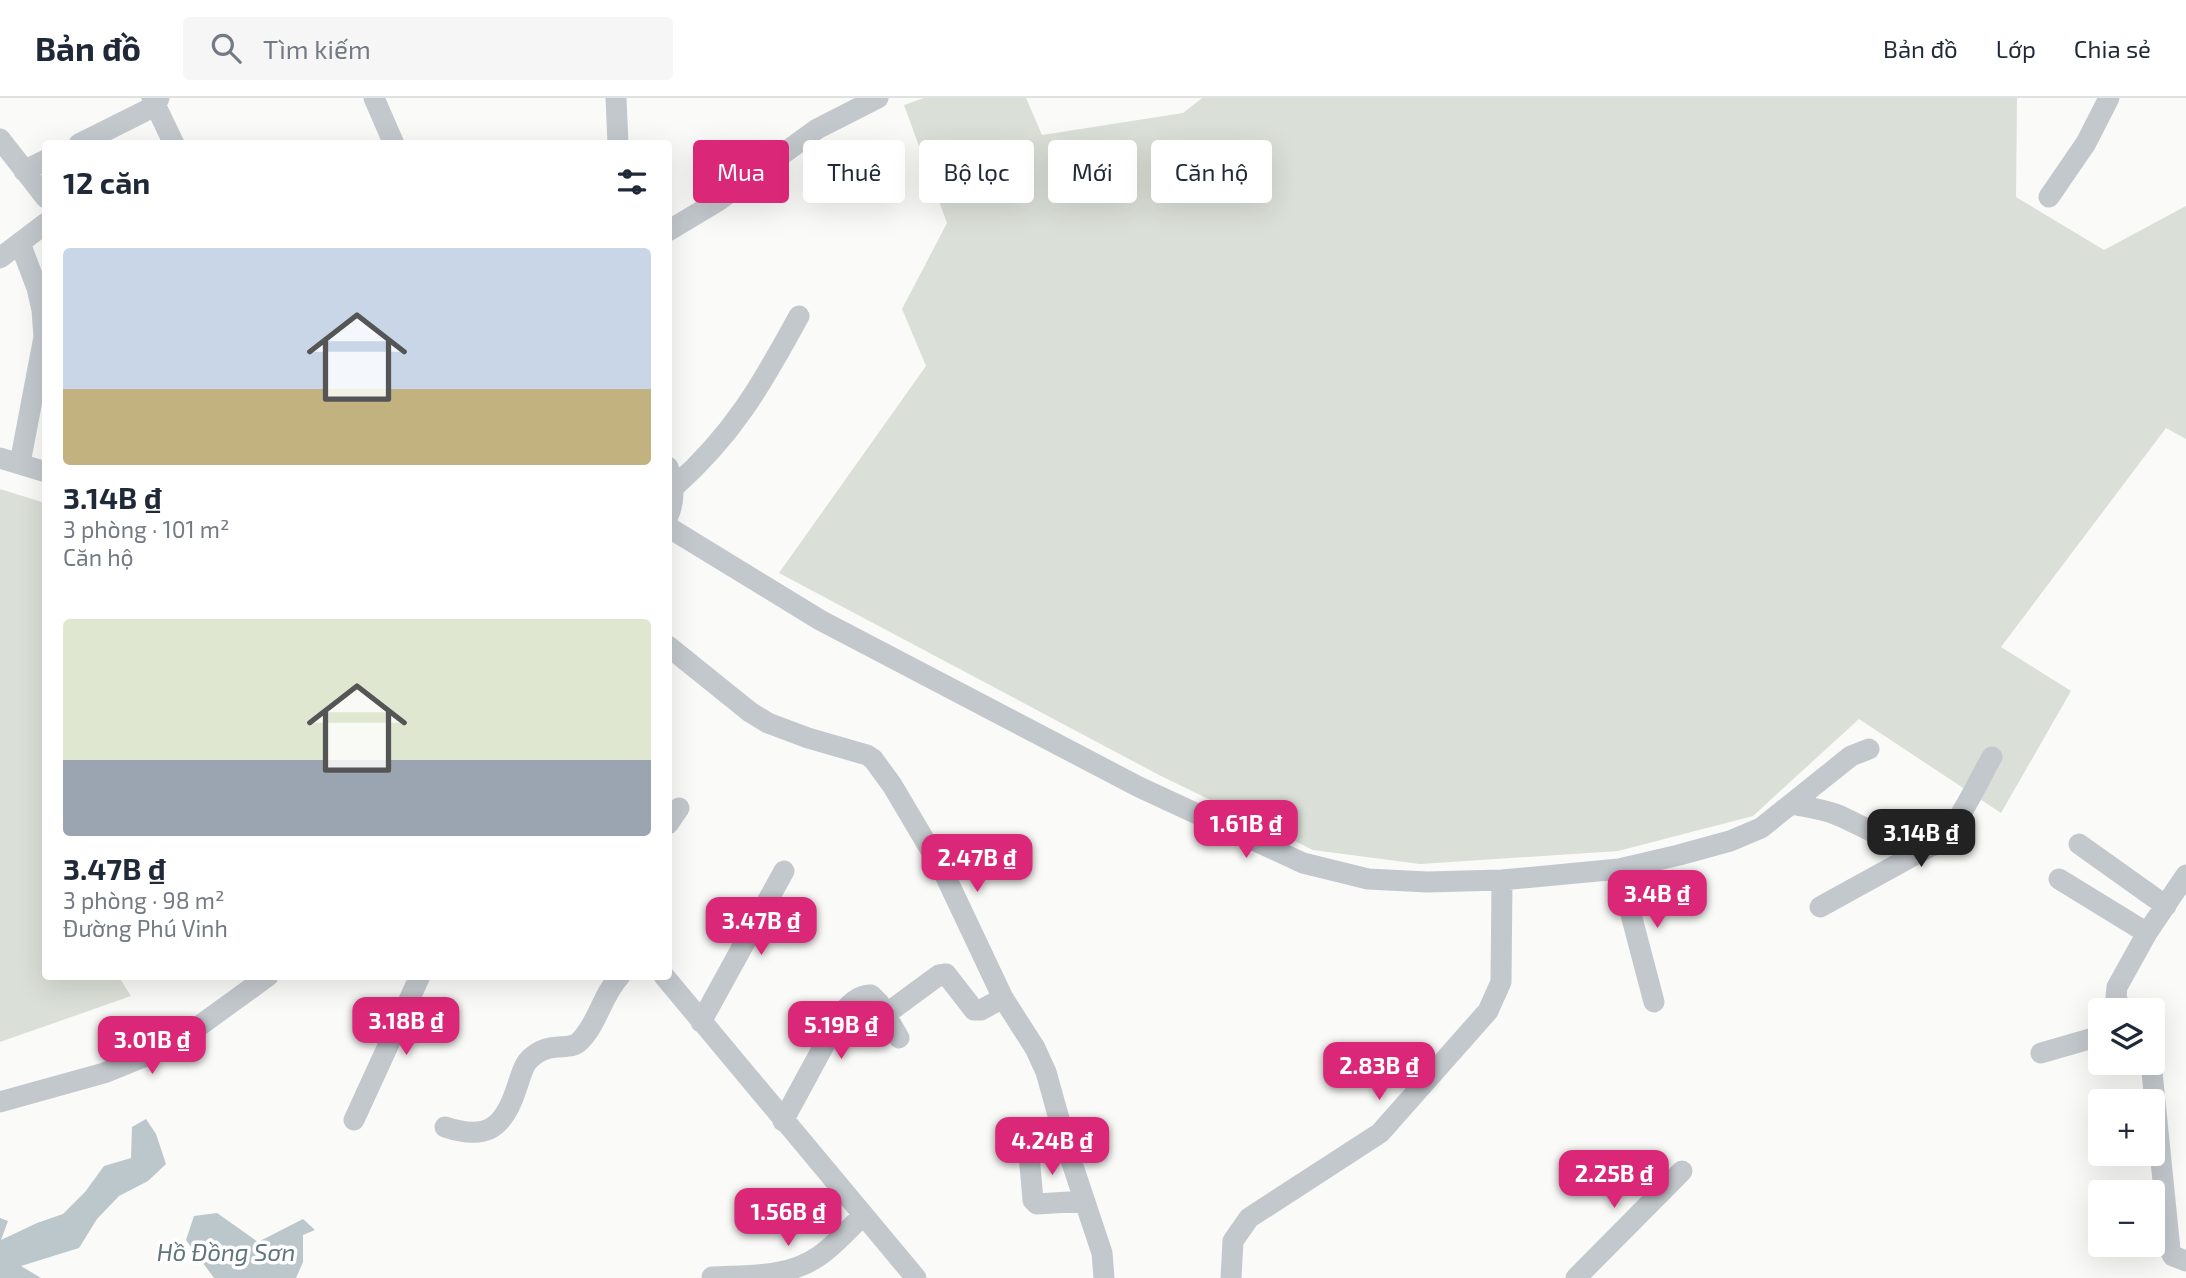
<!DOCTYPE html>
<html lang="vi">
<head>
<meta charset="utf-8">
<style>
  body { margin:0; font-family:"Exo 2",sans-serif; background:#f6f6f7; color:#1f2937; height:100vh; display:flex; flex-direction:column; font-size:26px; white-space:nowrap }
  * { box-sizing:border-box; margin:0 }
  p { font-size:23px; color:#747a83 }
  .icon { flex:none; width:38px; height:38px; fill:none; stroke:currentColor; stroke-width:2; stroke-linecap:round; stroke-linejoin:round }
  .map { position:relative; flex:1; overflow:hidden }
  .drawer { position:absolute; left:42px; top:42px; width:630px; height:840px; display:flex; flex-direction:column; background:#fff; border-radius:7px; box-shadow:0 7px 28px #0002 }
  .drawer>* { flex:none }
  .top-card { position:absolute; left:693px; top:42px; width:665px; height:63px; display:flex; gap:14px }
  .buttons { position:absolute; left:2088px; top:900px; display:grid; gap:14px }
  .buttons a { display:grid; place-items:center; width:77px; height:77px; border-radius:7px; background:#fff; box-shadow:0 7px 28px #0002; font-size:35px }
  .price { position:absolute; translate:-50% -60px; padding:0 16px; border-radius:14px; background:#db2777; color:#fff; font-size:23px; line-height:46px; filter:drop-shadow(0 2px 4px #0008) }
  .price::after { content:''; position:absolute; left:50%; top:42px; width:21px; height:16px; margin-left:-10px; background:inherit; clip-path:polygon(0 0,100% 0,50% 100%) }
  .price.on { background:#222; color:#fff }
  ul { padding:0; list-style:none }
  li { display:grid; align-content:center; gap:14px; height:371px; padding:0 21px }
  li span { display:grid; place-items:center; height:217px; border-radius:7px; color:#555 }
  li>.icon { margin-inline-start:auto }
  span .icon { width:126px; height:126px; fill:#fffc; stroke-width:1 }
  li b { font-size:30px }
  h2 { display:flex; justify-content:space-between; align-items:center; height:84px; padding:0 21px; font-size:30px }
  .pill { padding:0 24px; border-radius:7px; background:#fff; box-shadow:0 7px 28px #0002; font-size:24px; line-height:63px }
  .pill.on { background:#db2777; color:#fff }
  header { display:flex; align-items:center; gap:42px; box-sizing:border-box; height:98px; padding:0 35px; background:#fff; border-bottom:2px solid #e0e1e3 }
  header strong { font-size:33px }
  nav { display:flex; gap:38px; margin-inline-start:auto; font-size:24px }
  .search { width:490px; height:63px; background:#f6f6f7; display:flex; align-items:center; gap:18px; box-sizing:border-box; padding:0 24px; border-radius:7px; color:#747a83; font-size:26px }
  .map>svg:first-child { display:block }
  .green { fill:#dadfd7 }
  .water { fill:#bbc7cb }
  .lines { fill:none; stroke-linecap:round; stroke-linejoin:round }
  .minor { stroke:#c3c8cc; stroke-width:21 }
  .labels { text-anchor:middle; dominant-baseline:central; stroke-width:7; stroke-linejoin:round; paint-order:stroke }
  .water-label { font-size:24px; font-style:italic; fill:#60757c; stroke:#fff }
</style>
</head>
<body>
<header>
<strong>Bản đồ</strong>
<div class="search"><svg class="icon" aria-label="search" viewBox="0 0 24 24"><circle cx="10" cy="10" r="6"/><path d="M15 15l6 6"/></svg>Tìm kiếm</div>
<nav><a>Bản đồ</a><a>Lớp</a><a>Chia sẻ</a></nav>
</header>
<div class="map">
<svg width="2186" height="1180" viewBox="0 0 2186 1180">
  <rect width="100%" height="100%" fill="#fafaf8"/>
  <path class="green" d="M924 0H1026L1042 37 1183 15 1202 0H2017L2016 99 2104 152 2186 108V341L2166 330 2001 549 2071 593 2001 715 1859 621 1753 718 1618 753 1420 766 1313 752 1159 677 779 475 926 268 902 211 947 125 904 7Z
    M0 391 45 405 46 878 119 879 131 898 0 944Z"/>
  <path class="water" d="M146 1021 156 1036 166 1066 148 1083 119 1098 97 1121 79 1150 21 1168 41 1180H0V1120L8 1123 1 1142 37 1125 63 1116 85 1094 104 1068 131 1060 132 1029Z
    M217 1115 258 1144 303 1121 315 1132 303 1137V1164L296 1180H214L186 1142 194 1118Z"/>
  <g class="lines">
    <path class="minor" d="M152 0 174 46
      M374 0 394 46
      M616 0 618 46
      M0 41 46 100
      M79 46 155 8 159 0
      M24 73 46 62
      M2049 99 2086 45 2109 0
      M668 133 718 103 817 31 878 0
      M20 145 37 190 42 212 44 239 20 365
      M0 160 46 125
      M0 360 46 374
      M668 369C673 385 676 401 668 418
      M674 389C733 337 762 286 799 218
      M668 429 820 522 1139 689 1303 765 1368 781 1427 784 1502 782 1619 771 1679 757 1730 743 1761 730 1851 658 1869 651
      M668 548 750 614 768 625 808 640 867 657 873 661 892 687 943 773 1003 900 1035 950 1046 974 1068 1053 1102 1155 1104 1180
      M1792 706C1806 709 1821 711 1835 716 1858 724 1913 762 1936 746 1957 732 1979 681 1992 659
      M668 726 679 710
      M2079 746 2166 808
      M1619 771 1654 904
      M2059 781 2147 835
      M1820 809 1929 749
      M664 878 916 1180
      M2121 912 2116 899 2117 889 2147 835 2186 777
      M886 916 939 877 946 876 974 912H981L1003 900
      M701 924 784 773
      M2041 955 2100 938
      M2151 964 2170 1152 2173 1158 2186 1163
      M0 1004 104 975 173 947 268 878
      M354 1022 420 878
      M783 1023 841 916C849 907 859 896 871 897L879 905 899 940
      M445 1029C487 1043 504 1030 517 989 520 981 522 971 527 964 548 940 569 955 580 943 598 925 602 897 620 878
      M1028 1045 1033 1102 1037 1106 1085 1103
      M712 1179C748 1177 788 1180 819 1158 835 1147 849 1131 863 1117
      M1231 1180 1233 1143 1249 1120 1380 1035 1488 913 1501 884 1502 782
      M1576 1180 1682 1073"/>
  </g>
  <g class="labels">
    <g class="water-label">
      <text x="226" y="1153">Hồ Đồng Sơn</text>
    </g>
  </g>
</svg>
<div class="buttons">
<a><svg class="icon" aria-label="layers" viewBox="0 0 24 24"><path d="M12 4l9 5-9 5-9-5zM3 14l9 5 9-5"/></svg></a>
<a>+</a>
<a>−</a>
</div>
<b class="price" style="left:1246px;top:762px">1.61B ₫</b>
<b class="price on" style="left:1921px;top:771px">3.14B ₫</b>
<b class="price" style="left:977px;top:796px">2.47B ₫</b>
<b class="price" style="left:1657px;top:832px">3.4B ₫</b>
<b class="price" style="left:761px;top:859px">3.47B ₫</b>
<b class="price" style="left:406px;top:959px">3.18B ₫</b>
<b class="price" style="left:841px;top:963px">5.19B ₫</b>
<b class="price" style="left:152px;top:978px">3.01B ₫</b>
<b class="price" style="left:1379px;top:1004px">2.83B ₫</b>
<b class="price" style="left:1052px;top:1079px">4.24B ₫</b>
<b class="price" style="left:1614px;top:1112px">2.25B ₫</b>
<b class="price" style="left:788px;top:1150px">1.56B ₫</b>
<div class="top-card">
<a class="pill on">Mua</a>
<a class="pill">Thuê</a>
<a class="pill">Bộ lọc</a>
<a class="pill">Mới</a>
<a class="pill">Căn hộ</a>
</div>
<section class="drawer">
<h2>12 căn<svg class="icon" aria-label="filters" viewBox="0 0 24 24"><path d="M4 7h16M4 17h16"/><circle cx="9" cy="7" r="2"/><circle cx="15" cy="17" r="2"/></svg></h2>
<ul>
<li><span style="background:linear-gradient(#c9d6e8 65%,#c2b280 0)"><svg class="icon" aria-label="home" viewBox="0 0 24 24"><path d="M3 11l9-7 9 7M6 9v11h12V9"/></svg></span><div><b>3.14B ₫</b><p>3 phòng · 101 m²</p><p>Căn hộ</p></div></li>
<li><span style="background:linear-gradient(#dfe7d0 65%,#9aa5b1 0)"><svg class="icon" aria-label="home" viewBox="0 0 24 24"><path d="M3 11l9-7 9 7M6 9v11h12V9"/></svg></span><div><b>3.47B ₫</b><p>3 phòng · 98 m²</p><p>Đường Phú Vinh</p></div></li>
</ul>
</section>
</div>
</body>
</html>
